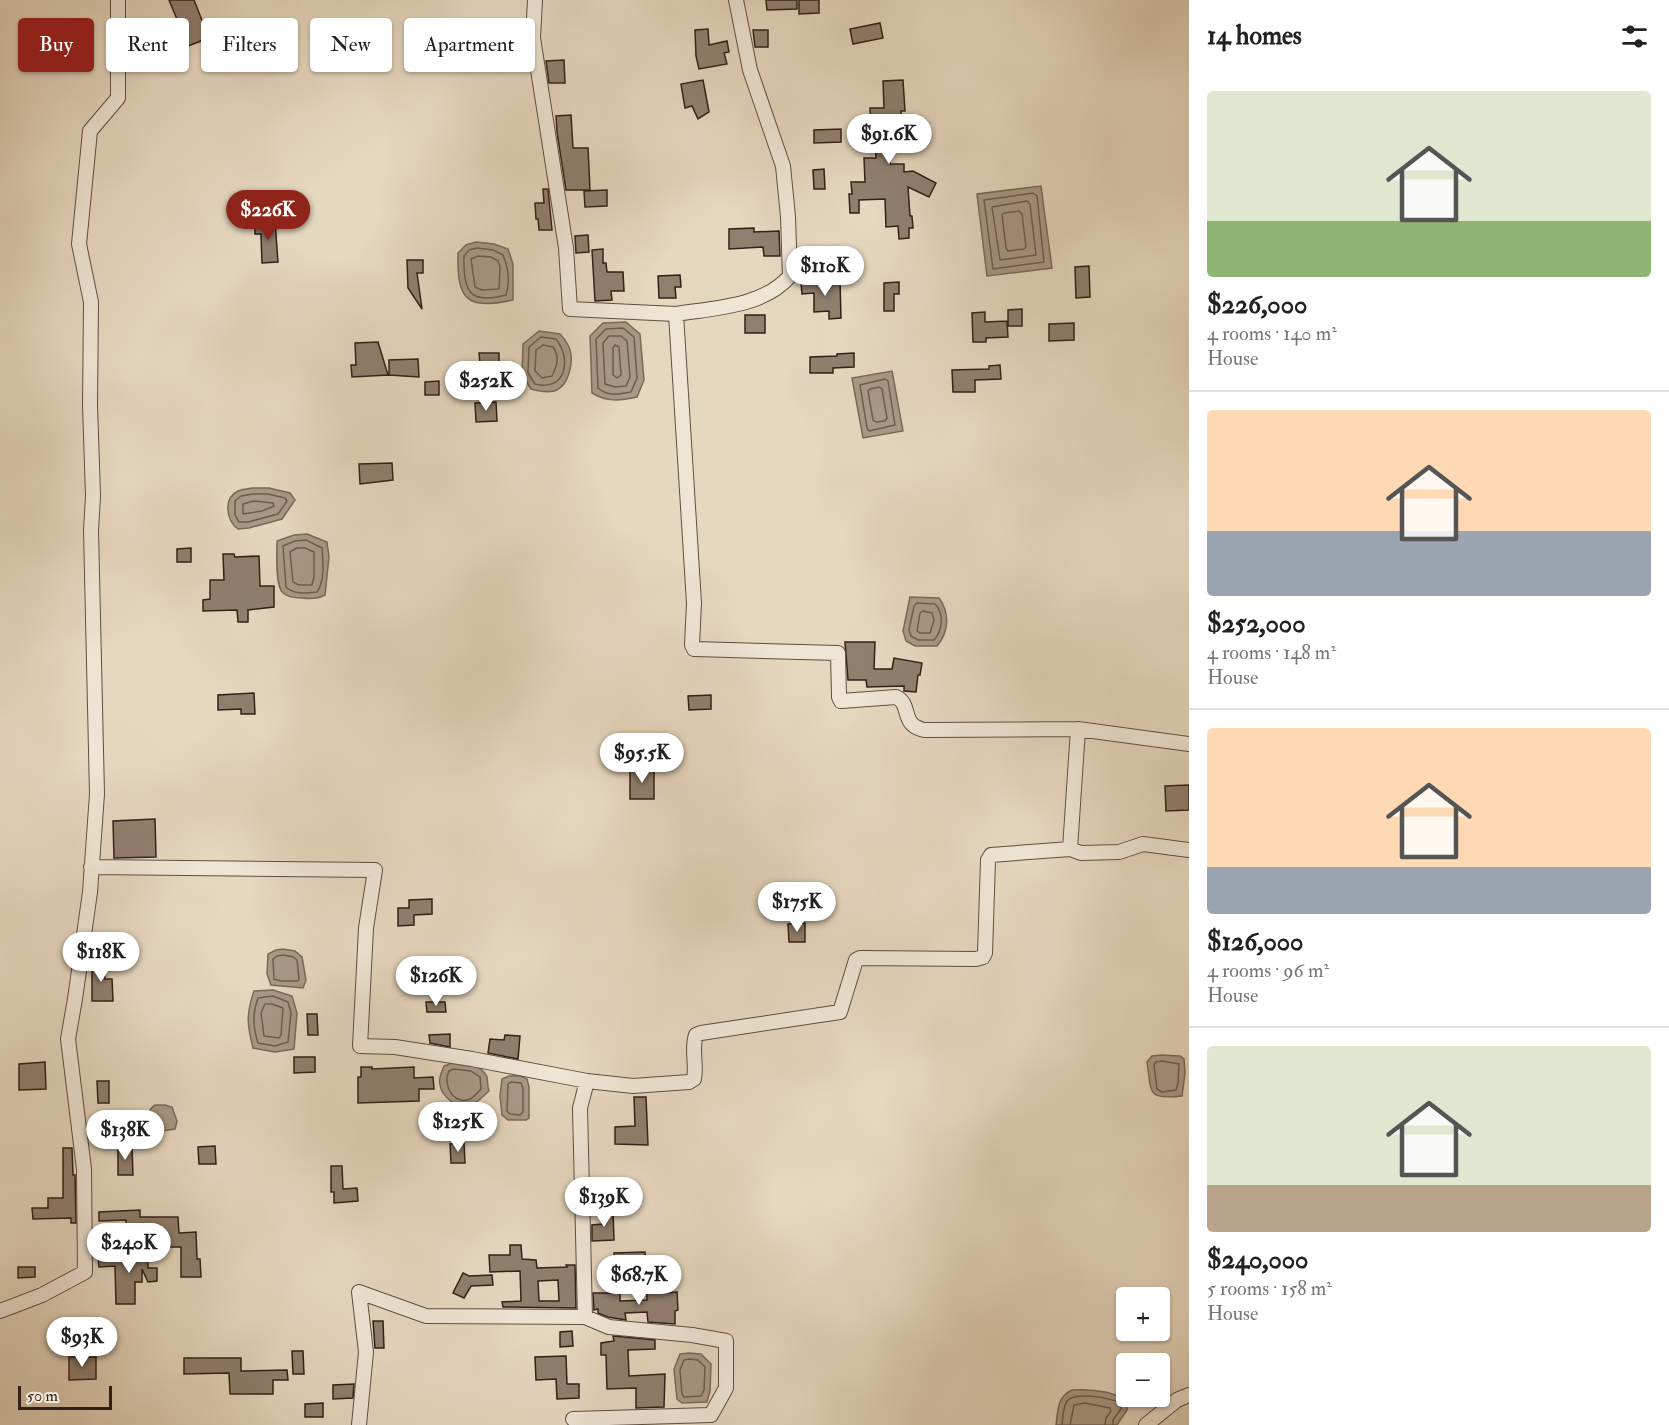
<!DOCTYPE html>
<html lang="en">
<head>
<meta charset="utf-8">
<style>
  body { margin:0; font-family:"IM FELL Double Pica",serif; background:#f6f6f6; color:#222; height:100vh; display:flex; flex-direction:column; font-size:22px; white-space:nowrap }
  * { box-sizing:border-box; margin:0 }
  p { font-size:20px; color:#767676 }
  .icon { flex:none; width:33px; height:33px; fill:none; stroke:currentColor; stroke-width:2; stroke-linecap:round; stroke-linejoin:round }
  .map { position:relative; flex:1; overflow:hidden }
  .sheet { display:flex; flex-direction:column; background:#fff; width:480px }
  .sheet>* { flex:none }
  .hud { position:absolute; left:18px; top:18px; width:570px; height:54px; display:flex; gap:12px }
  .controls { position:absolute; left:1116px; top:1287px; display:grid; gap:12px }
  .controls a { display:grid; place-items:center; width:54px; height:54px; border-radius:6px; background:#fff; box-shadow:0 2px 4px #0004; font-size:30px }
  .scale { position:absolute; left:18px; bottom:15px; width:94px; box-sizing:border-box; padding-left:6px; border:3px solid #322017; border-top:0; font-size:16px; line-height:21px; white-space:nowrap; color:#322017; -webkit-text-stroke:4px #efe5d5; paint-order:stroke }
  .price { position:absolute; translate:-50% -51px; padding:0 14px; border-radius:21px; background:#fff; color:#222; font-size:20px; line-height:39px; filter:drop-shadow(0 2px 3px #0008) }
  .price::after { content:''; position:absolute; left:50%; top:36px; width:18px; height:14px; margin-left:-9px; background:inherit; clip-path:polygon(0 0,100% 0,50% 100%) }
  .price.current { background:#8f2418; color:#fff }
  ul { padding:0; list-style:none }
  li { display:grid; align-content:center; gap:12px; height:318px; padding:0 18px }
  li+li { border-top:2px solid #e0e0e0 }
  li span { display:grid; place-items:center; height:186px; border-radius:6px; color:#555 }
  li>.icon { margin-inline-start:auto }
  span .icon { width:108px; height:108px; fill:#fffc; stroke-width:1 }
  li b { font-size:26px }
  h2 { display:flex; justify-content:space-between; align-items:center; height:72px; padding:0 18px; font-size:26px }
  .tag { padding:0 21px; border-radius:6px; background:#fff; box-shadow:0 2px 4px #0004; font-size:21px; line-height:54px }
  .tag.current { background:#8f2418; color:#fff }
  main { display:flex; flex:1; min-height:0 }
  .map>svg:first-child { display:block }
  .water { fill:#a99986; stroke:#79695a; stroke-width:1.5 }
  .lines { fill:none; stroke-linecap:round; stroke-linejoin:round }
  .shore { stroke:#6e5c4e; stroke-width:1.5 }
  .building { fill:#907f6e; stroke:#322017; stroke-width:1.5; fill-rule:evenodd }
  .minor-casing { stroke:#5f4e41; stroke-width:16 }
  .minor { stroke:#efe5d5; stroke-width:14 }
</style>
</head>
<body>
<main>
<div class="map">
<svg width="1189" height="1425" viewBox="0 0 1189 1425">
  <rect width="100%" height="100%" fill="#e6d7bf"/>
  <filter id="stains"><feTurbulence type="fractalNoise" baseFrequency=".00333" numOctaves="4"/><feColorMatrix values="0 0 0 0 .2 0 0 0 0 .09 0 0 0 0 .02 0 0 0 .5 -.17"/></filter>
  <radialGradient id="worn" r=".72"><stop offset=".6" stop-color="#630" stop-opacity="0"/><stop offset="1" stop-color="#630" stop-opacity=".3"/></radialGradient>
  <path class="water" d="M1041 186 1052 268 987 276 977 194Z
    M476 242 494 244 508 249 513 264V300C466 310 457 300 458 253L466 245Z
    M626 322 640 334 644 380 637 397C619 401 607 402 592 393L590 336 603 323Z
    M539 331 560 334C563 337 566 341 568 345 575 358 570 386 554 391 546 393 538 391 531 389L522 375 523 344Z
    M892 371 903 431 863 438 852 378Z
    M253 488H269L290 493 295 500 282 519 249 528 238 529C226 520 223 498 238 491 242 489 248 489 253 488Z
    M307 534 327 542 329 557 325 595C318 599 310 599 302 598 296 598 288 597 283 593 275 586 277 553 277 541L294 535Z
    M910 597 939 598C950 613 949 632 937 646H915L906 641 903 631Z
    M809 887C826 889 823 907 819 920H804C797 913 797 898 801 888Z
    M283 949 295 951 302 957 306 980 303 988 271 985 267 974 268 954 276 950Z
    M273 990 292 996 297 1013 294 1049 275 1052 253 1048C247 1024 246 1014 254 991Z
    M1162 1055 1180 1056 1184 1059 1185 1073 1182 1096C1146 1100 1152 1093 1147 1062L1152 1056Z
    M452 1063C464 1063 482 1064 487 1077 488 1082 487 1086 489 1091 483 1096 477 1104 469 1105 457 1109 442 1097 440 1085 438 1078 442 1072 444 1066Z
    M509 1076H520L527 1079 529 1087V1118L526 1120H508L502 1115 500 1096 502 1079Z
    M155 1105H165L172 1107 177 1121 175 1129 161 1131 150 1128C148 1119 147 1110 155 1105Z
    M689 1353 701 1354 711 1364 710 1391 707 1402 682 1403 677 1399 674 1369 680 1354Z
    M1072 1390C1090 1389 1111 1391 1127 1400V1410L1117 1425H1056C1058 1410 1057 1397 1072 1390Z"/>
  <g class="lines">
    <path class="shore" d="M1033 193 1037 196 1044 262 993 269 984 200Z
      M1027 201 1030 204 1036 255 1000 260 992 207Z
      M1019 211 1022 214 1026 247 1024 249 1008 251 1006 248 1002 215 1004 213Z
      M477 248 493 250 503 255C508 267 510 282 506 295 469 305 463 291 464 256L469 250Z
      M478 256 491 257 498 261 500 267 499 289 482 290 475 287 471 259Z
      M623 328 634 337 637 378 631 392C619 394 608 397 598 388L596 339 606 329Z
      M609 336H621L627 341 630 377 626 386 615 387 605 384 603 343Z
      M541 337 556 339C572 359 566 392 535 384L528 373 529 347Z
      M543 345 553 347C560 357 557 366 552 376L542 378 535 371 536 350Z
      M615 345 619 347 621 375 617 378 613 375V348Z
      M885 379 888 381 895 425 869 431 867 428 860 385Z
      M879 387 882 389 887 418 885 421 876 422 873 420 868 391 870 389Z
      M253 494H268L285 498 287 501 278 514 248 522H239L235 515V501L241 496Z
      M254 501 273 503 274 506 262 511 243 514V504Z
      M306 540 322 548C323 561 325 581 317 592 307 593 294 595 286 587L283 546 295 541Z
      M297 548H305L314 552V577L312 585H299L293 582 290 552Z
      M917 603 935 604C944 613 943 630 934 640H918L911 636 909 630 914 606Z
      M923 611 932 613 934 620 930 633H920L917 631 920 613Z
      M283 955 293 957 297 960 299 979 298 981H281L274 979 273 959 277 956Z
      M273 996 288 1002 291 1013 288 1042 275 1046 258 1043C253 1027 252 1014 258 998Z
      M265 1004H272L283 1008 281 1035 279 1038 264 1036 261 1013Z
      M1162 1061 1179 1064 1178 1083 1176 1090 1162 1092 1157 1089 1154 1065 1156 1062Z
      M454 1069 471 1071 480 1077 481 1089C478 1092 474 1097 470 1099 454 1106 442 1085 449 1071Z
      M511 1082 521 1083 523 1088V1112L520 1115 510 1114 507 1111 508 1084Z
      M689 1359 698 1360 705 1367 704 1390 701 1396 684 1397 682 1394 680 1370 684 1360Z
      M1062 1425C1063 1417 1063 1407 1067 1401 1075 1391 1110 1398 1120 1403L1121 1409 1113 1420V1425
      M1070 1425 1074 1405 1085 1403 1110 1408 1111 1411 1106 1418 1105 1425"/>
  </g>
  <path class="building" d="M169 0H194L209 38 188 46Z
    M766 0H797V9L767 10Z
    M799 0H819V13L799 14Z
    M880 23 883 38 853 44 850 29Z
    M708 29 709 45 727 41 729 52 724 53 727 64 699 69 696 56 695 30Z
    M753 30H768V47H755Z
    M564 60 565 83H549L546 61Z
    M703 80 709 112 698 119 692 106 685 108 681 84Z
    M903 80 905 111H901L902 144 890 145V164H904V172L913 171 936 183 929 197 908 187 910 216H912L913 228H909V238L899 239 898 226 886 227 885 199 859 200V213H850L849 194H852L851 182H865L864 158H876L875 135H871L870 108H884L883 81Z
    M571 115 573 148H588L590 190H566L557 132 556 116Z
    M841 129V142L814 143V130Z
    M824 169 825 189H814L813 170Z
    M543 189H548L552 230H539L538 219H536L535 203H544Z
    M607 190V206L585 207 584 191Z
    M255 221H275L278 262 262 263 261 234H255Z
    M754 228V232L779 231 780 256H764L763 247 729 249V229Z
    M588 235 589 252 576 253 575 236Z
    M603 249V263H606L607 272H623L624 291H611L612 300 595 301 592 250Z
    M407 260H423V273H417L422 309 408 288Z
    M1089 266 1090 297 1076 298 1075 267Z
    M680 275 681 287H675L676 298H659L658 276Z
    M840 282 841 318 829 319V311L814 312V293L802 294 801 283Z
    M899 282V294H894V311H884V283Z
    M1022 309V326H1008V310Z
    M985 312V322L1007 321 1008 337 986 338V342H973L972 313Z
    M745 315H765V333H745Z
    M1074 323V340L1049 341V324Z
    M378 342 388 375 352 377 351 365H356L355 343Z
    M479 353H499V363L480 364Z
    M854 353V367L833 368V373H810V357L837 356V354Z
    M418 359 419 377 389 375V360Z
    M1000 365 1001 379 975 380V392H953L952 370 989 369V366Z
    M439 381V395H425V382Z
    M496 402 497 421 476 422 475 403Z
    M392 463 393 480 360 484 359 464Z
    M191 548V562H177V549Z
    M223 554H234L235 557 259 556 260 586H274V607L248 610V622H238L237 610 203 611V600L210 599V580H224Z
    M845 642H875L874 669H892L894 658 922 663 920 675H918L916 692 904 691V686L867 687 866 680H848Z
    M254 693 255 714H241V709L218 710V695Z
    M711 695V709L689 710 688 696Z
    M630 770H654V799H630Z
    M1189 785V810L1166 811 1165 786Z
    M155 819 156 857 114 858 113 821Z
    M432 899V914L414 915V925L398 926V908H409V900Z
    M805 923V942H789L788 924Z
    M104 959 105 979H112L113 1001H92V960Z
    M426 1002H445L446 1012H427Z
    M307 1014H317L318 1035H308Z
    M450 1034V1047L430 1043 429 1035Z
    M505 1035 520 1036 518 1059 488 1053 490 1039 504 1040Z
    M294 1057H315V1072L294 1073Z
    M45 1062 46 1089 19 1090V1064Z
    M361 1067H372V1069L414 1067V1078L433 1077 434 1089H419V1101L358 1103V1077H361Z
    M97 1081H109V1103H98Z
    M634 1097H646L648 1145 615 1144V1127L635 1126Z
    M464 1143 465 1163H451L450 1144Z
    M215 1146 216 1164H199L198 1147Z
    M118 1147H132L133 1175H118Z
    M63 1148H72L73 1175H75L76 1223H71V1218L33 1219 32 1208H48V1198H63Z
    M331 1166H342L343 1189 357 1188 358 1201 334 1203V1192H331Z
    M140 1210V1217H178L179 1233 196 1232 197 1259H200L201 1277H181V1247H146V1231H126V1220L99 1221V1212Z
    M603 1211H613L614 1240 592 1241V1225L603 1224Z
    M510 1245H521L522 1259 536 1260 537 1268 567 1267 566 1265H575L576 1308 503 1307 502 1302 521 1301 520 1271 490 1272 489 1255H510ZM558 1280 559 1301H539L538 1281Z
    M136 1250H147L148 1268H157V1281L148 1282 142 1269V1282H135V1304H116L115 1266 99 1267 98 1256 136 1255Z
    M645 1252 646 1264 614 1265V1253Z
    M18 1267H35V1277L18 1278Z
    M463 1273 469 1276 492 1275 493 1285 471 1286 464 1298 453 1293Z
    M647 1290H665L666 1293 677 1292 678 1310 675 1311V1324L648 1322 647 1312 625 1313 626 1320 608 1317 598 1313V1309L594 1310 593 1293H620V1301L647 1300Z
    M373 1321H383L384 1348H375Z
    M572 1331 573 1346 560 1347V1332Z
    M613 1336 655 1340V1349L628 1350 629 1376 665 1374 664 1407 636 1408V1388L607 1389 606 1355H601V1343L614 1341Z
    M292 1351H303L304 1374H293Z
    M566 1356 567 1384H579V1398L557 1399 556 1379 536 1380 535 1357Z
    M69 1357H96V1379L69 1380Z
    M184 1358H241V1371L287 1370 288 1380H273V1394H230L229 1373 184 1374Z
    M354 1384 353 1398 333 1399V1385Z
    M323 1403V1417H305V1404Z"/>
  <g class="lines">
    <defs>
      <path id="minor" d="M535 0 533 38 566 248 570 309 676 314 694 603 692 645 694 649 838 653 839 697 841 701 896 697C912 704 900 725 924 730L1078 729 1189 744
        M676 314C714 308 763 307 790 276L788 217 783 166 750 70 736 0
        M1070 849 1081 853 1119 852 1143 844 1189 850
        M91 867 375 870 366 928 360 1046 395 1047 472 1059 587 1081 633 1086 689 1082 694 1079C697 1065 691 1049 696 1035L701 1033 840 1012 856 960 860 958 976 959 983 957 985 953 988 860 991 855 1070 849 1078 729
        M0 1311 42 1295 85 1272 84 1169 68 1039 75 999 90 892 97 794 91 530 93 496 90 405 91 302 79 244 90 131 118 98V0
        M573 1419 711 1415 726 1388V1341L692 1335 609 1327 585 1317
        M359 1425 366 1352 359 1292 426 1316 585 1317 580 1108 587 1081
        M1146 1425 1177 1400 1189 1395"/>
    </defs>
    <use href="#minor" class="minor-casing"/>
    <use href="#minor" class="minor"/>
  </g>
  <rect width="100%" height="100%" filter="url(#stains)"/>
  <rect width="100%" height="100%" fill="url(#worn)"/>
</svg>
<div class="controls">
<a>+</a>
<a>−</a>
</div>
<div class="scale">50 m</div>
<b class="price" style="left:889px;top:165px">$91.6K</b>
<b class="price current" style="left:268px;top:241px">$226K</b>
<b class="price" style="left:825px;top:297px">$110K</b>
<b class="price" style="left:486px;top:412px">$252K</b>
<b class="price" style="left:642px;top:784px">$95.5K</b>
<b class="price" style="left:797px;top:933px">$175K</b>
<b class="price" style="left:101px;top:983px">$118K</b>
<b class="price" style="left:436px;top:1007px">$126K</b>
<b class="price" style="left:458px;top:1153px">$125K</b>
<b class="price" style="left:125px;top:1161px">$138K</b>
<b class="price" style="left:604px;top:1228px">$139K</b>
<b class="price" style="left:129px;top:1274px">$240K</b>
<b class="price" style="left:639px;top:1306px">$68.7K</b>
<b class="price" style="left:82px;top:1368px">$93K</b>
<div class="hud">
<a class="tag current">Buy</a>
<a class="tag">Rent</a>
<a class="tag">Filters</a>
<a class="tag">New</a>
<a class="tag">Apartment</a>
</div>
</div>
<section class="sheet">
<h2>14 homes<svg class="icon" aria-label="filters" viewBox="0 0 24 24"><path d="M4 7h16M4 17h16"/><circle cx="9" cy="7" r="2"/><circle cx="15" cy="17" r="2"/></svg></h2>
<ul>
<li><span style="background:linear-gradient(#dfe7d0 70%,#8fb573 0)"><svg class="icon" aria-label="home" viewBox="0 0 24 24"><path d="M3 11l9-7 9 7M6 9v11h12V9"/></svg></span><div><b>$226,000</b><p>4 rooms · 140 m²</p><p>House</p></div></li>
<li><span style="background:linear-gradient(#ffd9b3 65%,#9aa5b1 0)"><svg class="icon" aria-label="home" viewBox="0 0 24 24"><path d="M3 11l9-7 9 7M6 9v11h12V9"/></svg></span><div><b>$252,000</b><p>4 rooms · 148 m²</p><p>House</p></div></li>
<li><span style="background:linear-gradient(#ffd9b3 75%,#9aa5b1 0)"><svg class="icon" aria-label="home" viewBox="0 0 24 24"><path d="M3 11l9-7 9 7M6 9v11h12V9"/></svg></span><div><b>$126,000</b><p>4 rooms · 96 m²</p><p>House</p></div></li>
<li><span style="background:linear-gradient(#dfe7d0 75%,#b9a48a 0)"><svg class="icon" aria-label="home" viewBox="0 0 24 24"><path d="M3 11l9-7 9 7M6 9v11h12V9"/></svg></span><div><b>$240,000</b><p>5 rooms · 158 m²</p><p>House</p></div></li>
</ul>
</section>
</main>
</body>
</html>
